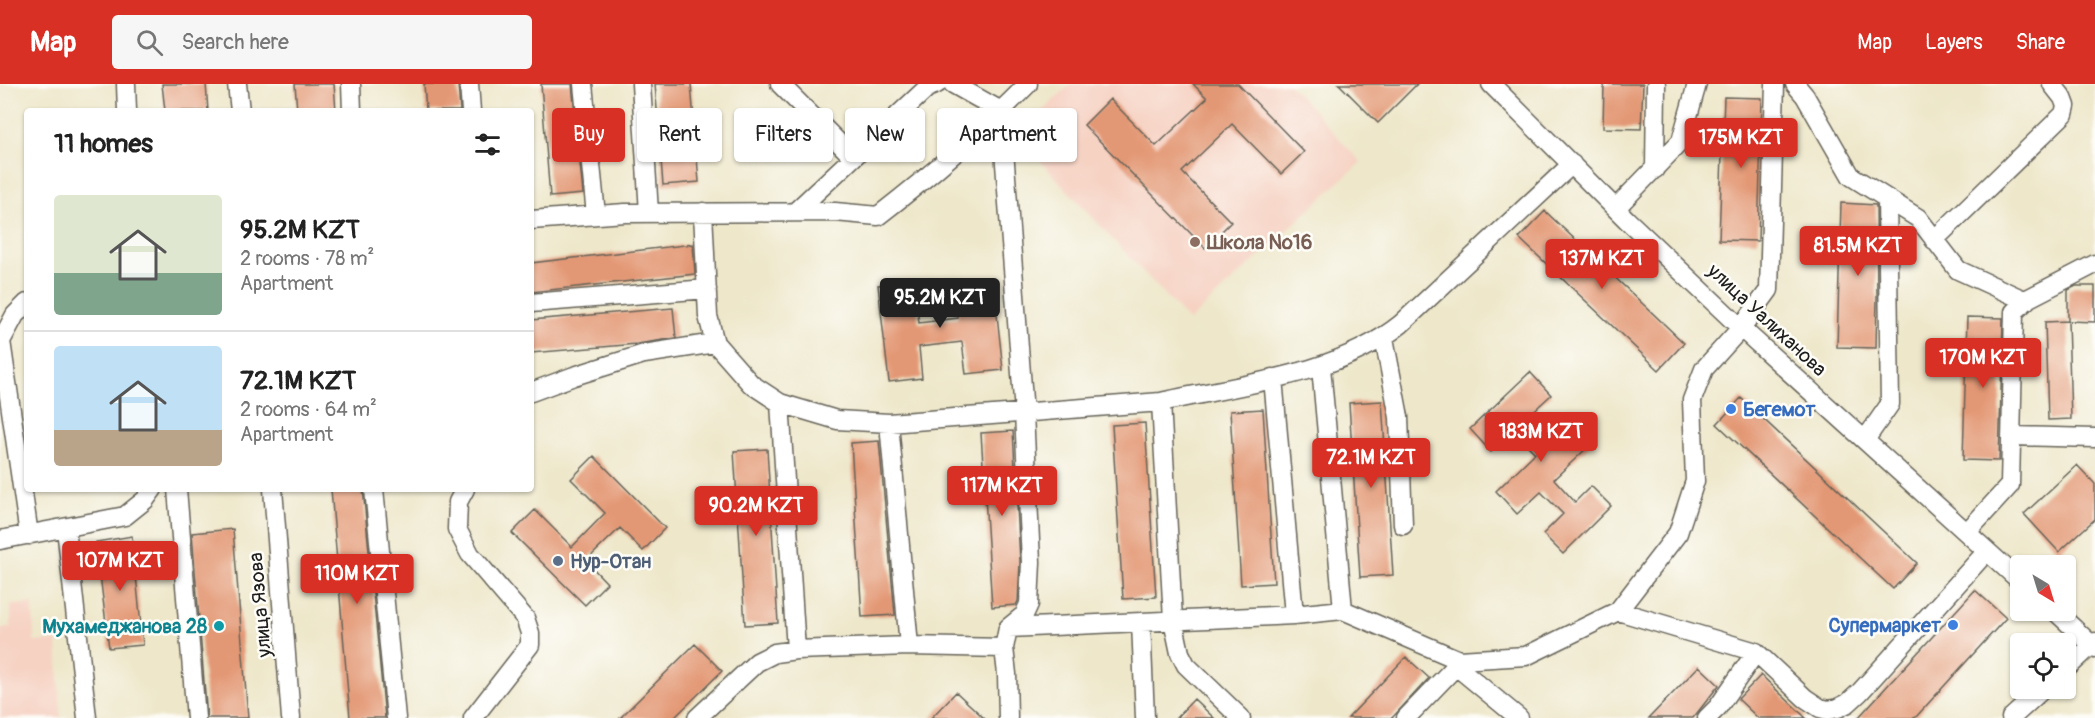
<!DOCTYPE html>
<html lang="en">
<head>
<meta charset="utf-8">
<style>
  body { margin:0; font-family:Pangolin,sans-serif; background:#f6f6f6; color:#222; height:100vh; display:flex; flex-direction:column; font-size:22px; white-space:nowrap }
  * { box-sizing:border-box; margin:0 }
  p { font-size:20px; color:#767676 }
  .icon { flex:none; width:33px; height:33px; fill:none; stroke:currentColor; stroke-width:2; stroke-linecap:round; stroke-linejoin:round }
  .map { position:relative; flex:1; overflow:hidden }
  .sheet { position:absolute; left:24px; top:24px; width:510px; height:384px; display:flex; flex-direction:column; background:#fff; border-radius:6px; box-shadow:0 2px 4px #0004 }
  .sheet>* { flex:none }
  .banner { position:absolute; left:552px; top:24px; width:570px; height:54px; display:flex; gap:12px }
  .needle { width:39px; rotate:142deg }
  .tools { position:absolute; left:2010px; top:471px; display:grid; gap:12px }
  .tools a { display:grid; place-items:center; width:66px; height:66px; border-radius:6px; background:#fff; box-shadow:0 2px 4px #0004; font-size:30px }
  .price { position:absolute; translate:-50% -51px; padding:0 14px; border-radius:6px; background:#d93025; color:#fff; font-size:20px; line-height:39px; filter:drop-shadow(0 2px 3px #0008) }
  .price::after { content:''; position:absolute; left:50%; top:36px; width:18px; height:14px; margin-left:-9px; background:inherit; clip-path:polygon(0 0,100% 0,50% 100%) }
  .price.active { background:#222; color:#fff }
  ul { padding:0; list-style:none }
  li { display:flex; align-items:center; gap:18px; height:150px; padding:0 30px }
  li+li { border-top:2px solid #e0e0e0 }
  li span { display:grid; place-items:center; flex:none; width:168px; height:120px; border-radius:6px; color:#555 }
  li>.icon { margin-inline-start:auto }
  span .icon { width:72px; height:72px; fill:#fffc; stroke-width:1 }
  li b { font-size:26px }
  h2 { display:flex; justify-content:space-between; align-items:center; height:72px; padding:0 30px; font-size:26px }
  .tag { padding:0 21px; border-radius:6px; background:#fff; box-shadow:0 2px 4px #0004; font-size:21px; line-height:54px }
  .tag.active { background:#d93025; color:#fff }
  header { display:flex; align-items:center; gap:36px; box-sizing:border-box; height:84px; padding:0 30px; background:#d93025; color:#fff }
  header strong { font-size:28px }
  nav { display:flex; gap:33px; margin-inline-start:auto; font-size:21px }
  .search { width:420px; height:54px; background:#f6f6f6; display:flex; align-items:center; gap:15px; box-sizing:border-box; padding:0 21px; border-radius:6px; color:#767676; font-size:22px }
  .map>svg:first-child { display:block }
  .built { fill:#f6d2c3 }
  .building { fill:#e39874 }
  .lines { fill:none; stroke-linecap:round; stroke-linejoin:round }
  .minor-casing { stroke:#666359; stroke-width:21 }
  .minor { stroke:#fff; stroke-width:18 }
  .education-dot { fill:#8d6e63; stroke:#fdfcf7; stroke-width:2 }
  .shop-dot { fill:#3f7fe0; stroke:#fdfcf7; stroke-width:2 }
  .service-dot { fill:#5c6f8a; stroke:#fdfcf7; stroke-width:2 }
  .culture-dot { fill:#0f9aa8; stroke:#fdfcf7; stroke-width:2 }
  .labels { text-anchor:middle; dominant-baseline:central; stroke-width:5; stroke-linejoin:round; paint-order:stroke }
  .education-label { font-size:20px; font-weight:bold; fill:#785e54; stroke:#fdfcf7; text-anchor:start }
  .street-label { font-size:20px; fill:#1c1c1c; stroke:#fdfcf7 }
  .shop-label { font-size:20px; font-weight:bold; fill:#366cbe; stroke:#fdfcf7; text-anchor:start }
  .service-label { font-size:20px; font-weight:bold; fill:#4e5e75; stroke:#fdfcf7; text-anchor:start }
  .culture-label { font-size:20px; font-weight:bold; fill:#0d838f; stroke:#fdfcf7; text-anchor:end }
</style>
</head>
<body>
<header>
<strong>Map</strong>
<div class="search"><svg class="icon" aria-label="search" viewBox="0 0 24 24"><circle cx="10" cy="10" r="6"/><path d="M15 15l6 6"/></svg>Search here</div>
<nav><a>Map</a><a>Layers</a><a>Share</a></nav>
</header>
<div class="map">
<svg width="2095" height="634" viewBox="0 0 2095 634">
  <rect width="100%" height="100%" fill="#fdfcf7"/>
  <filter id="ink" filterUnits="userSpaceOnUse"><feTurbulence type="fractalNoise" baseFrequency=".0167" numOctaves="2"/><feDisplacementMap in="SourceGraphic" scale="12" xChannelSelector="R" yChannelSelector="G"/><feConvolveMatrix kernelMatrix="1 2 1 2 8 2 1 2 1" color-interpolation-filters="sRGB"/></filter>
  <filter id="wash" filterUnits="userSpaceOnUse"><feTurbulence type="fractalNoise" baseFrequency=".008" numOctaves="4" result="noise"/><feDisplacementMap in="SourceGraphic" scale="24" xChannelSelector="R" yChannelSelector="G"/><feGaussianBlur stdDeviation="1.35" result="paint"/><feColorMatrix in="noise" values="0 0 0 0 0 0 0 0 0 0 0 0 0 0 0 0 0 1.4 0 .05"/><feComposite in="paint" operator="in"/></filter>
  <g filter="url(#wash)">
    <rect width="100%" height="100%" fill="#eee7ca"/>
    <path class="built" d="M1071 0H1289L1361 78 1189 237 1016 51Z
      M33 520 34 558 57 557 61 634H0V544L11 543V521Z"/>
    <g id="blocks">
      <path class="building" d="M162 0H206L208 27H165Z
        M295 0H334L336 27H297Z
        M424 0H458L460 27H426Z
        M541 0H572L583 110 550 113Z
        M655 0H691L699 98 663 101Z
        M1193 0H1238L1304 68 1281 90 1232 40 1182 88 1231 138 1205 164 1084 41 1110 15 1156 62 1207 14Z
        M1339 0H1417L1378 39Z
        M1604 0H1643L1641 45 1603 44Z
        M1724 13 1762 14 1758 157 1719 156Z
        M1841 119 1876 121 1877 211 1876 264 1837 263Z
        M1545 127 1684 259 1659 286 1519 154Z
        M693 160 695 190 531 208V179Z
        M993 194 1003 286 966 290 962 258 919 263 922 294 889 298 878 201 914 197 919 239 958 234 954 198Z
        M2076 202H2095V238L2068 237V206Z
        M673 224 676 254 637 260 531 269V236Z
        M1967 233 2003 234 1999 377 1963 376Z
        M2068 237 2071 335 2048 336 2045 238Z
        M1530 288 1551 311 1525 335 1548 357 1569 337 1591 360 1554 395 1575 418 1591 402 1611 422 1563 470 1543 450 1563 430 1541 408 1517 430 1496 407 1535 369 1513 347 1491 368 1470 345Z
        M1741 314 1917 479 1893 505 1717 340Z
        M1382 317 1393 491 1360 493 1349 319Z
        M1263 325 1274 499 1241 501 1230 327Z
        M1145 339 1156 513 1123 515 1112 341Z
        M1013 347 1020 478 1018 517 1016 521 992 523 981 349Z
        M879 357 895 531 862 533 851 359Z
        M767 365 778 539 745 541 734 367Z
        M594 372 665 444 643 467 620 444 586 477 607 499 585 521 512 449 535 426 572 463 605 429 571 395Z
        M2077 381 2095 400V435L2059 468 2024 430Z
        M331 405H363L385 634H350Z
        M233 445 248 634H207L192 449Z
        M132 452 143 561 109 564 96 458Z
        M1975 506 2006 534 1915 634H1858Z
        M695 560 722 587 674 634H620Z
        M1406 573 1429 594 1392 634H1348Z
        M1699 582 1719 601 1697 629 1693 634H1649Z
        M1761 591 1806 634H1758L1738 615Z
        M956 608 984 634H931Z
        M1194 615 1214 634H1176Z"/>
    </g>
  </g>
  <g filter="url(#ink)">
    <use href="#blocks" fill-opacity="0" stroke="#666359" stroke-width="1.5"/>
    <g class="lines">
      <defs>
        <path id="minor" d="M126 0 127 27
          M237 0 240 27
          M351 0 352 27
          M469 0 471 27
          M583 0 596 131
          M641 0 649 129
          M780 0 853 73
          M953 0 1001 27 1024 329 1031 478 1029 520 1024 531 1008 544 1004 564
          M1491 0 1627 136 1741 244 2020 497
          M1795 0 1805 12 1851 92 1918 134 1958 186 2026 217
          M1655 85 1656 0
          M1616 124 1681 57 1697 0
          M703 128 708 232 715 259 751 300 780 319 837 336 889 339 1161 318 1173 536 1180 569 1186 581 1241 634
          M795 128 927 4 937 0
          M531 136 625 129 835 128 878 132C931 91 982 47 1028 0
          M1934 156 2064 30 2066 22 2063 14 2052 0
          M27 219 15 231 1 257 29 451
          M531 219 707 205
          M1384 254 1399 333 1403 441
          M1321 283 1343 526
          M1273 294 1294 531
          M531 308 574 292 644 270 715 259
          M1161 318C1239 301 1338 291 1401 240L1572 80
          M780 319 796 566
          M889 339 909 562
          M2011 352 2095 354
          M1865 356 1890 320 1887 115
          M177 405 196 634
          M273 405 291 634
          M374 405 396 634
          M465 405 458 418 457 445 470 470 525 534 530 549V561L473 634
          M66 444 87 634
          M1967 448 2010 401 2014 228 2029 214 2095 180
          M0 456 125 432 145 416 153 405
          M2054 526 2095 564
          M1618 527 1756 568 1805 614 1820 624 1828 626 1838 624 1848 619 1860 608 1987 467
          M1141 538 1145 634
          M1008 544 1294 531 1343 526 1459 576 1526 572 1618 527 1678 449 1695 397 1692 316 1704 285 1741 244 1769 206 1775 0
          M1456 582 1519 634
          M2066 585 2095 558
          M697 634 757 578 775 569 796 566 909 562 1004 564 1007 590 1008 634
          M1406 634 1456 582 1459 576
          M1707 634 1718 623 1756 568
          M2011 634 2044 604"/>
      </defs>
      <use href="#minor" class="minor-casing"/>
      <use href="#minor" class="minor"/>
    </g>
  </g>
  <circle class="education-dot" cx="1195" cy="158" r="6"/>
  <g class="shop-dot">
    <circle cx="1731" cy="325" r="6"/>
    <circle cx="1953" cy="541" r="6"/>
  </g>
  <circle class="service-dot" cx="558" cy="477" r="6"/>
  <circle class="culture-dot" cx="219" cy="542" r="6"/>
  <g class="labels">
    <g class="education-label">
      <text x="1207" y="158">Школа №16</text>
    </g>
    <g class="street-label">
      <text transform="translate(1767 236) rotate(43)">улица Уалиханова</text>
      <text transform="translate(260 521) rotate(-95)">улица Язова</text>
    </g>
    <g class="shop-label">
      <text x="1743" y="325">Бегемот</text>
      <text x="1941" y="541" text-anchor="end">Супермаркет</text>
    </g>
    <g class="service-label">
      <text x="570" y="477">Нур-Отан</text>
    </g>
    <g class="culture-label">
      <text x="207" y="542">Мухамеджанова 28</text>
    </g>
  </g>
</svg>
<div class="tools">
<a><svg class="needle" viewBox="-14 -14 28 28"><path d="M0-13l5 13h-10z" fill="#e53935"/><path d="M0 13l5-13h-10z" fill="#767676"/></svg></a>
<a><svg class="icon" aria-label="locate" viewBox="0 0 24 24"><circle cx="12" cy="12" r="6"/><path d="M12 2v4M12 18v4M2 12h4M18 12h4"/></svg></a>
</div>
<b class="price" style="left:1741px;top:85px">175M KZT</b>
<b class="price" style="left:1858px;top:193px">81.5M KZT</b>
<b class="price" style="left:1602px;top:206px">137M KZT</b>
<b class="price active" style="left:940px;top:245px">95.2M KZT</b>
<b class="price" style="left:1983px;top:305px">170M KZT</b>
<b class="price" style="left:1541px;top:379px">183M KZT</b>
<b class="price" style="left:1371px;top:405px">72.1M KZT</b>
<b class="price" style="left:1002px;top:433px">117M KZT</b>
<b class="price" style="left:756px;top:453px">90.2M KZT</b>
<b class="price" style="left:120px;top:508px">107M KZT</b>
<b class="price" style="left:357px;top:521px">110M KZT</b>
<div class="banner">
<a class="tag active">Buy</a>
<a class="tag">Rent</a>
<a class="tag">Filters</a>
<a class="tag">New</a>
<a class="tag">Apartment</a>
</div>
<section class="sheet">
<h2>11 homes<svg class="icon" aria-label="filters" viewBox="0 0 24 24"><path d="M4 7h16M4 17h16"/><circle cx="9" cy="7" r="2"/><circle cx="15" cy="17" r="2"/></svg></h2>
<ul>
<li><span style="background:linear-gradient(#dfe7d0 65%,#7fa58c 0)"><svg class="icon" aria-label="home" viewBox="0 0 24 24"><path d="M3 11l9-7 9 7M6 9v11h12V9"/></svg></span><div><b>95.2M KZT</b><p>2 rooms · 78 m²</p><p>Apartment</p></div></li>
<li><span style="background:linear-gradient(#bfe0f5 70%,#b9a48a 0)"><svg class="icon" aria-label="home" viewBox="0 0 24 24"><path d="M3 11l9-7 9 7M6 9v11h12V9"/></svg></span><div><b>72.1M KZT</b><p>2 rooms · 64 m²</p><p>Apartment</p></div></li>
</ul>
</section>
</div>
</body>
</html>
